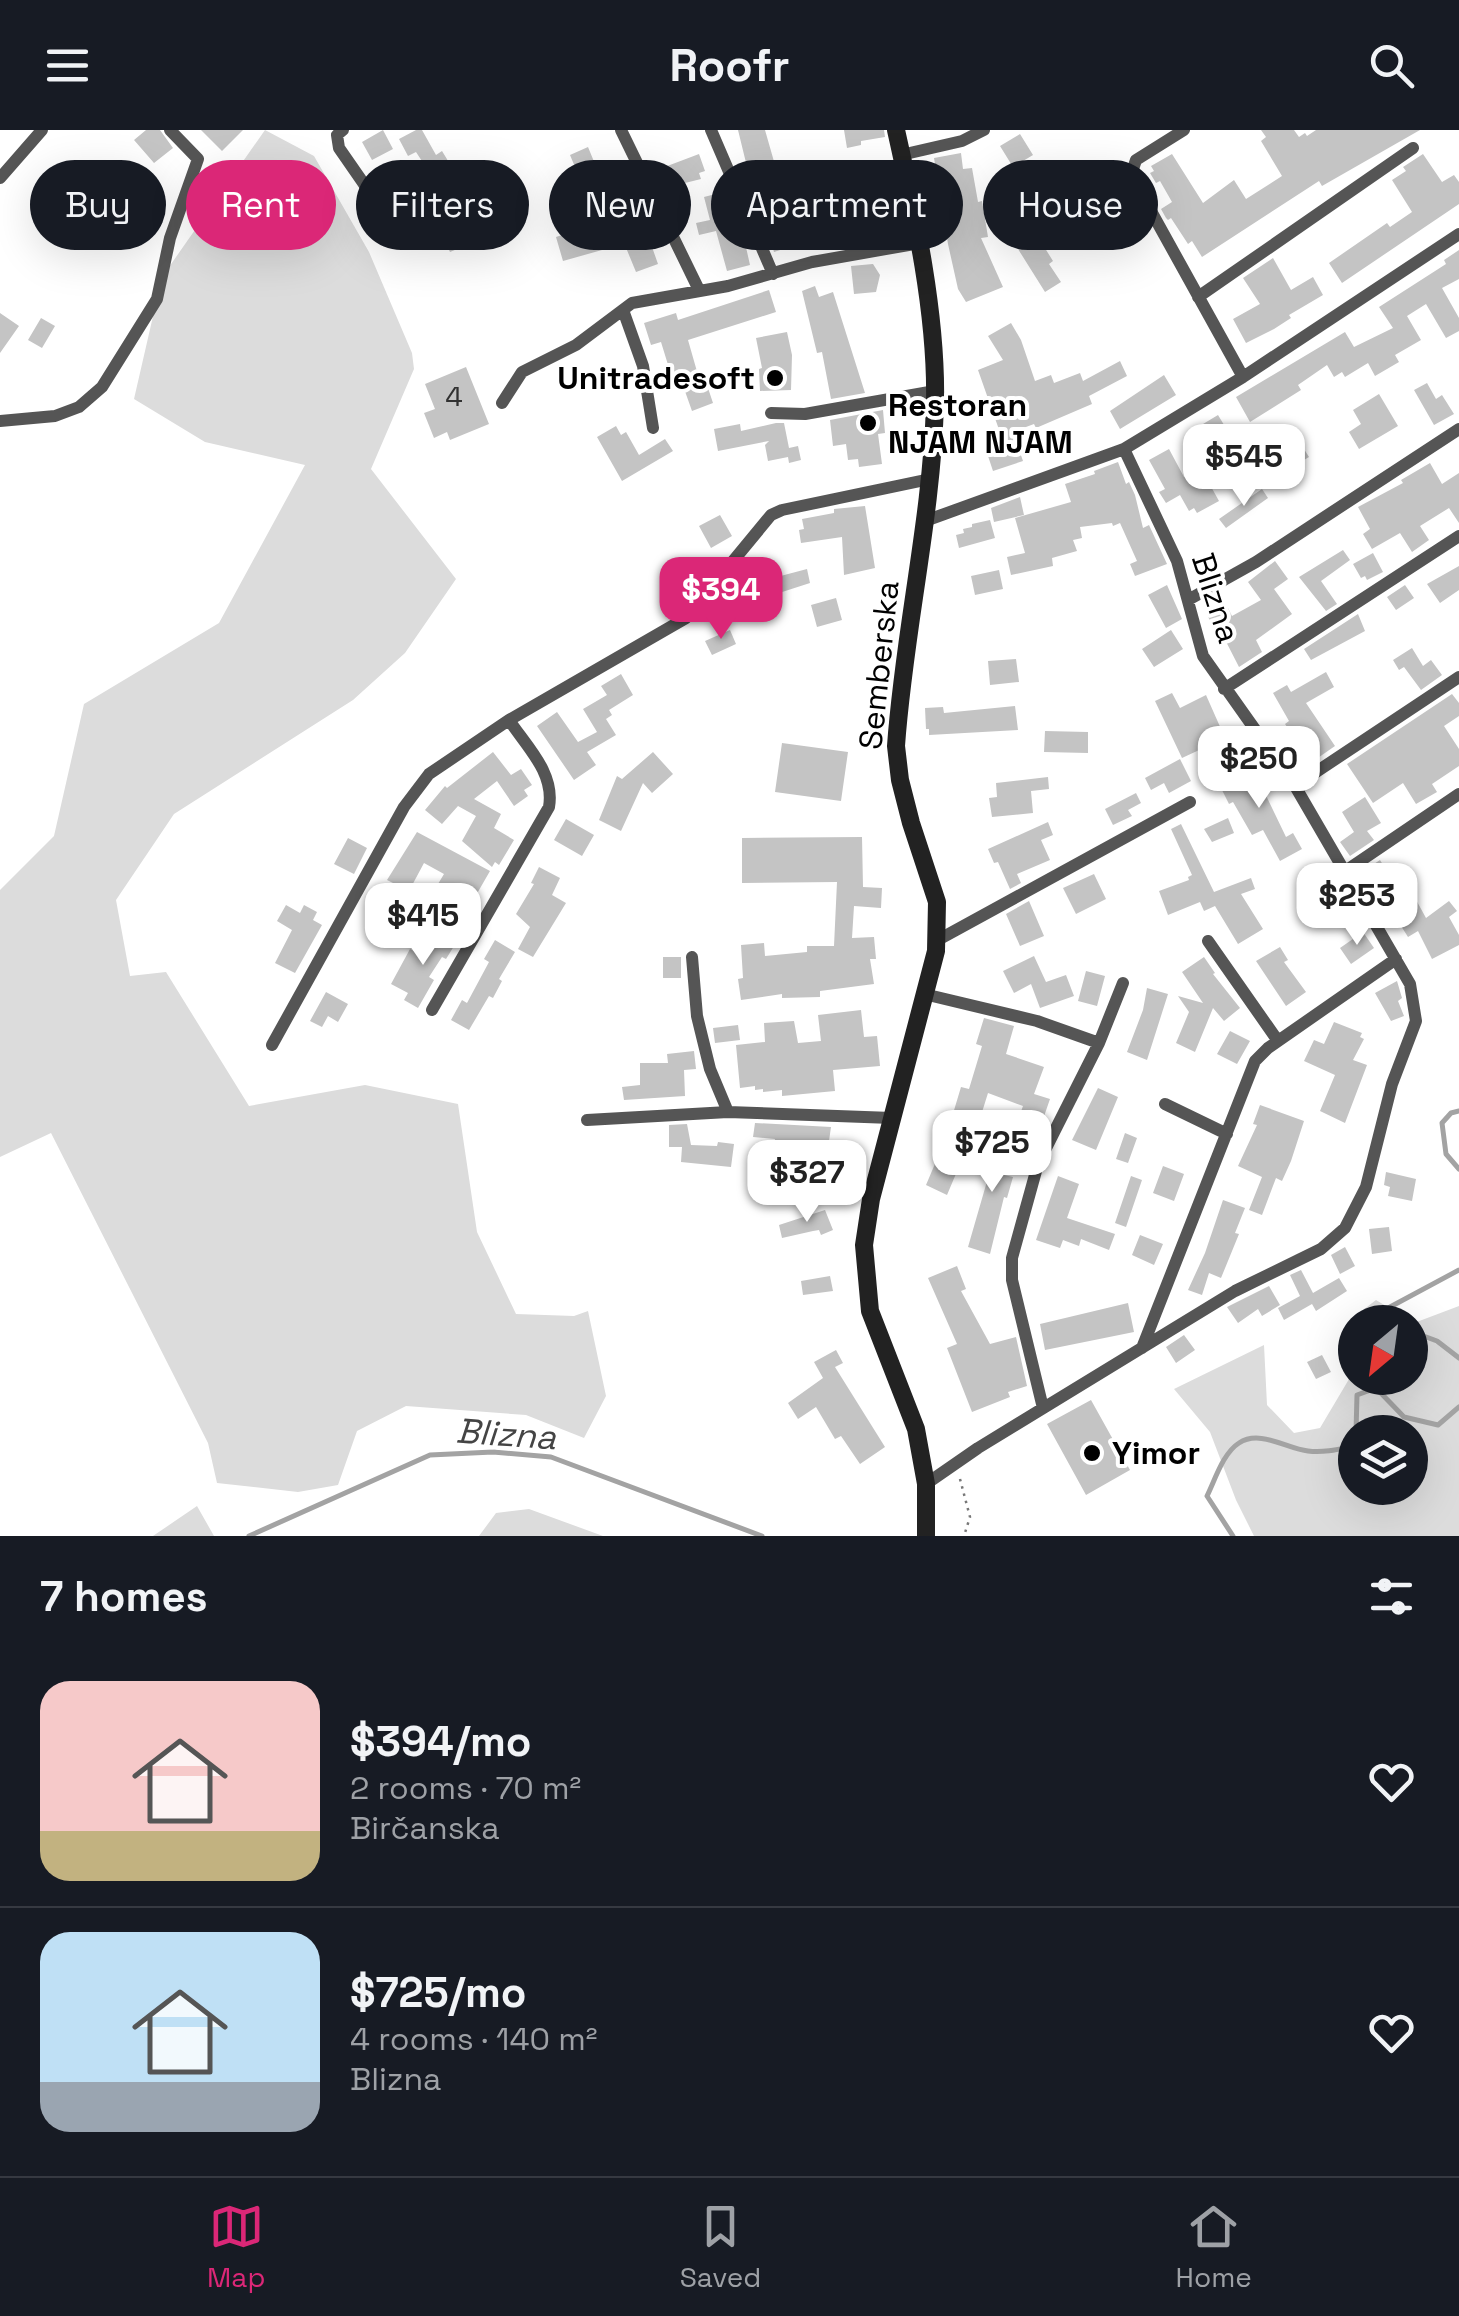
<!DOCTYPE html>
<html lang="en">
<head>
<meta charset="utf-8">
<style>
  body { margin:0; font-family:"Space Grotesk",sans-serif; background:#242831; color:#f1f3f6; height:100vh; display:flex; flex-direction:column; font-size:38px; white-space:nowrap }
  * { box-sizing:border-box; margin:0 }
  p { font-size:32px; color:#9ea1a6 }
  .icon { flex:none; width:55px; height:55px; fill:none; stroke:currentColor; stroke-width:2; stroke-linecap:round; stroke-linejoin:round }
  .map { position:relative; height:1406px; overflow:hidden }
  .details { display:flex; flex-direction:column; background:#171b24; flex:1 }
  .details>* { flex:none }
  .banner { position:absolute; left:30px; top:30px; width:1400px; height:90px; display:flex; gap:20px }
  .needle { width:65px; rotate:209deg }
  .controls { position:absolute; left:1338px; top:1175px; display:grid; gap:20px }
  .controls a { display:grid; place-items:center; width:90px; height:90px; border-radius:50%; background:#171b24; box-shadow:0 10px 40px #0002; font-size:50px }
  .price { position:absolute; translate:-50% -85px; padding:0 22px; border-radius:20px; background:#fff; color:#222; font-size:32px; line-height:65px; filter:drop-shadow(0 2px 5px #0008) }
  .price::after { content:''; position:absolute; left:50%; top:60px; width:30px; height:22px; margin-left:-15px; background:inherit; clip-path:polygon(0 0,100% 0,50% 100%) }
  .price.on { background:#db2777; color:#fff }
  ul { padding:0; list-style:none }
  li { display:flex; align-items:center; gap:30px; height:250px; padding:0 40px }
  li+li { border-top:2px solid #363941 }
  li span { display:grid; place-items:center; flex:none; width:280px; height:200px; border-radius:30px; color:#555 }
  li>.icon { margin-inline-start:auto }
  span .icon { width:120px; height:120px; fill:#fffc; stroke-width:1 }
  li b { font-size:42px }
  h2 { display:flex; justify-content:space-between; align-items:center; height:120px; padding:0 40px; font-size:42px }
  .chip { padding:0 35px; border-radius:45px; background:#171b24; box-shadow:0 10px 40px #0002; font-size:35px; line-height:90px }
  .chip.on { background:#db2777; color:#fff }
  header { display:flex; justify-content:space-between; align-items:center; height:130px; padding:0 40px; background:#171b24; font-size:45px; font-weight:800 }
  .menu { display:flex; justify-content:space-around; align-items:center; height:140px; border-top:2px solid #363941; background:#171b24; font-size:28px; color:#9ea1a6 }
  .menu a { display:grid; justify-items:center; gap:5px }
  .menu .on { color:#db2777 }
  .map>svg:first-child { display:block }
  .green { fill:#dcdcdc; fill-rule:evenodd }
  .lines { fill:none; stroke-linecap:round; stroke-linejoin:round }
  .stream { stroke:#a3a3a3; stroke-width:5 }
  .building { fill:#c4c4c4 }
  .path { stroke:#777; stroke-width:2.5; stroke-dasharray:2.5 5; stroke-linecap:butt }
  .street { stroke:#555; stroke-width:12 }
  .secondary { stroke:#222; stroke-width:18 }
  .poi-dot { fill:#000; stroke:#fff; stroke-width:4 }
  .labels { text-anchor:middle; dominant-baseline:central; stroke-width:8; stroke-linejoin:round; paint-order:stroke }
  .number-label { font-size:28px; fill:#313131 }
  .poi-label { font-size:32px; font-weight:bold; fill:#000; stroke:#fff; text-anchor:start }
  .street-label { font-size:32px; fill:#000; stroke:#fff }
  .water-label { font-size:35px; font-style:italic; fill:#444; stroke:#fff }
</style>
</head>
<body>
<header><svg class="icon" aria-label="menu" viewBox="0 0 24 24"><path d="M4 6h16M4 12h16M4 18h16"/></svg>Roofr<svg class="icon" aria-label="search" viewBox="0 0 24 24"><circle cx="10" cy="10" r="6"/><path d="M15 15l6 6"/></svg></header>
<div class="map">
<svg width="1459" height="1406" viewBox="0 0 1459 1406">
  <rect width="100%" height="100%" fill="#fff"/>
  <path class="green" d="M265 0 314 26 369 122 412 223 414 239 371 339 456 449 405 523 353 570 174 684 116 770 130 846 166 842 249 976 365 955 458 974 477 1102 516 1184 574 1186 588 1181 606 1266 584 1308 526 1285 406 1276 357 1301 338 1355 298 1362 217 1353 208 1313 51 1003 0 1027V760L54 706 84 574 219 493 305 335 205 312 134 269 162 147Z
    M1376 1170 1414 1193 1459 1176V1406H1254L1236 1370 1210 1302 1174 1259 1264 1215 1267 1275 1294 1303 1320 1298 1355 1239V1248H1410V1192H1369L1363 1180ZM1355 1302H1410V1358H1355Z
    M197 1376 214 1406H153Z
    M529 1379 603 1406H479L496 1383Z"/>
  <g class="lines">
    <path class="stream" d="M1459 981 1451 983 1442 993 1446 1024 1459 1039
      M1394 1192 1390 1177 1459 1140
      M1410 1201 1437 1211 1459 1228
      M1356 1302 1357 1265 1376 1258 1404 1287 1438 1295 1459 1277
      M249 1406 430 1325 493 1322 551 1327 762 1406
      M1233 1406 1207 1366C1215 1350 1223 1323 1239 1313 1260 1299 1287 1319 1308 1321 1324 1323 1340 1319 1355 1316"/>
  </g>
  <path class="building" d="M146 0H160L173 18 154 33 134 10Z
    M201 0H243L222 21Z
    M383 0 393 19 372 30 362 12Z
    M416 0H422L436 25 442 21 453 39 435 51 416 22 408 26 399 9Z
    M738 0H765L777 42 800 36 804 51 770 60 765 41 749 45Z
    M844 0H884L885 7 861 11V15L847 18Z
    M1261 0H1294L1299 7 1305 3 1307 6 1316 0H1420L1322 56 1319 51 1202 127 1192 111 1188 114 1171 88 1168 90 1166 88 1161 79 1172 72 1160 51 1156 53 1150 43 1154 41 1151 36 1172 24 1203 73 1234 50 1246 69 1282 46 1261 11 1266 7Z
    M1020 4 1033 25 1013 37 1000 16Z
    M588 17 602 51 612 48 620 67 597 76 593 66 577 74 571 61 583 56 570 25Z
    M961 23 963 39 972 38 978 72 982 71 988 107 981 108 1003 157 966 172 958 159 948 114 934 28Z
    M699 24 705 41 699 43 701 49 669 57 662 38Z
    M1423 24 1442 52 1454 45 1459 52V74L1342 153 1329 133 1387 93 1390 97 1412 82 1392 50 1406 41 1403 37Z
    M727 61 741 95 750 135 727 141 716 101 699 105 696 93 710 90 704 67Z
    M781 61 788 87 825 76 824 65 842 62 848 91 829 95 828 88 798 97 802 113 774 122 758 67Z
    M868 76 874 101 852 106 847 81Z
    M640 83 658 134 636 142 622 108 601 117 602 120 563 131 556 107 571 102 574 111 602 103 600 99Z
    M471 84 481 109 450 122 439 98Z
    M1033 99 1053 131 1049 134 1061 152 1045 162 1013 111Z
    M1459 120V149L1442 158 1459 188V201L1446 208 1426 174 1407 186 1421 210 1395 225 1399 232 1375 246 1368 233 1345 247 1342 242 1334 247 1327 235 1298 255 1301 260 1250 292 1236 267 1345 202 1354 217 1393 198 1379 177 1446 134 1444 130Z
    M1273 128 1291 160 1313 147 1323 165 1289 185 1291 188 1274 199 1246 213 1233 189 1260 174 1243 148Z
    M873 134 880 145 876 162 854 164 851 136Z
    M815 156 819 167 833 162 865 263 831 269 822 222 817 223 802 161Z
    M769 160 776 182 688 210 698 245 703 243 713 273 692 281 681 250 658 258 654 244 669 238 661 212 651 215 644 193 676 183 678 190Z
    M0 183 19 196 0 223Z
    M41 188 55 196 42 218 28 210Z
    M1011 193 1021 210 1035 251 1051 245 1054 253 1080 243 1083 251 1120 231 1127 246 1089 266 1092 274 1036 298 1034 294 1013 302 1023 331 993 341 985 317 1003 311 978 240 1003 230 988 206Z
    M787 202 792 225 791 260 760 261 759 239 762 238 756 208Z
    M466 237 489 294 450 310 447 302 434 308 424 283 435 279 425 254Z
    M1164 245 1176 265 1120 299 1110 281Z
    M1427 253 1436 269 1442 265 1454 284 1434 295 1414 260Z
    M1379 264 1398 296 1359 319 1349 302 1361 294 1353 280Z
    M883 280 885 303 878 304 882 334 859 337 858 329 848 330 846 314 833 316 830 290Z
    M1218 285 1232 308 1242 303 1254 326 1224 342 1198 297Z
    M776 293H784L789 318 798 316 801 330 789 333 788 327 768 331 765 315 769 311 718 321 714 299 740 294 741 301Z
    M616 296 621 305 626 302 639 325 665 309 673 321 622 351 597 307Z
    M1290 297 1309 327 1279 345 1260 314Z
    M1169 319 1184 347 1196 340 1205 355 1209 353 1219 371 1197 383 1194 378 1189 381 1180 365 1166 373 1159 362 1165 359 1149 330Z
    M1118 332 1126 354 1129 352 1135 365 1143 398 1149 395 1167 434 1135 446 1130 434 1137 431 1120 393 1113 396 1112 393 1080 397 1082 408 1073 410 1077 421 1052 428 1053 436 1011 445 1007 427 1025 423 1015 388 1071 372 1065 354 1095 344 1094 341Z
    M1430 333 1442 354 1459 343V393L1449 378 1420 396 1429 410 1412 422 1400 403 1372 419 1363 404 1370 399 1358 377 1403 353 1401 350Z
    M1262 359 1268 368 1226 398 1219 389Z
    M1020 367 1024 385 994 392 991 378Z
    M865 376 875 438 844 445 842 407 801 413 799 400 804 399 802 389 834 383V379Z
    M720 385 732 406 711 418 699 396Z
    M990 390 995 408 959 418 956 405 964 403 963 399 972 397V394Z
    M1343 420 1350 430 1321 451 1337 474 1326 481 1299 447Z
    M1373 423 1383 442 1367 450 1365 446 1361 448 1353 434Z
    M1275 431 1288 449 1274 459 1292 484 1256 510 1262 522 1239 537 1218 496 1214 498 1206 483 1225 472 1232 486 1261 470 1248 452Z
    M758 434 763 446 772 443 773 448 807 439 810 453 751 472 739 441Z
    M1459 436V460L1440 473 1427 454Z
    M999 440 1003 459 975 465 971 446Z
    M1167 455 1182 489 1166 498 1148 465Z
    M1405 455 1414 468 1396 480 1387 467Z
    M836 468 842 490 817 497 811 475Z
    M1358 484 1365 501 1311 530 1304 519Z
    M730 500 736 514 712 525 705 511Z
    M1171 500 1183 519 1154 537 1142 519Z
    M1412 518 1423 536 1431 530 1442 545 1421 560 1404 537 1399 540 1393 530Z
    M1016 529 1019 552 990 555 988 531Z
    M1326 542 1334 557 1306 573 1335 616 1312 632 1285 594 1289 591 1273 563 1287 555 1291 562Z
    M621 544 633 565 609 580 612 585 606 589 616 605 587 622 596 635 574 650 537 596 557 582 578 612 597 602 583 579 607 565 601 556Z
    M1172 563 1180 578 1206 565 1225 608 1182 628 1155 571Z
    M1452 564 1459 573V586L1444 596 1459 619V636L1432 654 1437 662 1416 674 1403 653 1373 673 1347 634Z
    M1015 576 1018 600 929 605V599H926L925 578 943 577 944 583Z
    M1045 601 1088 602V623L1044 622Z
    M782 613 848 622 841 671 775 662Z
    M493 622 511 645 521 639 532 655 524 660 528 666 514 676 497 651 474 669 501 684 494 698 514 710 499 735 495 732 492 737 462 711 476 686 458 676 442 694 425 680 445 656 447 658Z
    M653 622 673 644 652 663 643 653 621 701 599 690 617 646 622 649Z
    M1180 629 1191 651 1169 663 1164 653 1151 660 1145 648Z
    M1269 636 1276 646 1261 655 1286 707 1293 703 1302 719 1280 731 1263 700 1252 705 1233 672 1229 674 1219 654 1244 643 1247 650Z
    M1048 647 1049 659 1031 661 1033 683 992 687 989 668 997 667 996 653Z
    M1136 663 1141 673 1128 680 1132 686 1113 695 1105 679Z
    M1365 667 1381 693 1367 701 1374 710 1350 726 1340 712 1354 702 1342 682Z
    M1228 688 1234 703 1212 712 1204 699Z
    M566 689 594 705 582 726 554 710Z
    M1048 692 1053 705 1041 710 1050 730 1017 744 1021 753 1010 759 998 732 994 733 988 719Z
    M1181 694 1214 762 1251 748 1255 759 1241 764 1263 799 1238 814 1215 776 1204 781 1200 772 1168 785 1159 761 1189 750 1188 747 1192 745 1171 699Z
    M417 702 490 741 475 767 457 757 435 793 420 784 444 744 424 733 409 761 387 750Z
    M862 707 863 757 882 758 881 778 854 776 852 808 874 807 876 829H870L874 854 820 861V867L782 868V864L741 870 738 849 743 848 741 815 764 813 765 826 807 822V816H834L837 752 742 753V708Z
    M348 708 367 718 354 744 334 734Z
    M1380 730 1388 743 1397 735 1426 788 1449 771 1457 781 1449 787 1459 805V815L1432 829 1418 801 1408 807 1377 758 1374 759 1363 741Z
    M539 737 560 748 552 765 566 773 533 827 518 819 530 797 516 784 534 754 531 753Z
    M1094 744 1106 769 1076 784 1063 758Z
    M1335 746 1344 762 1327 772 1317 756Z
    M1029 771 1044 806 1020 816 1006 784Z
    M286 775 300 783 304 775 317 782 313 790 322 795 295 843 275 833 292 800 277 791Z
    M441 797 459 808 446 829 442 827 429 847 434 850 418 878 404 870 408 863 391 854 410 819 423 826Z
    M1363 802 1374 818 1351 834 1340 818Z
    M495 810 515 822 499 849 502 851 493 868 489 866 469 900 451 890 462 870 467 873 489 832 484 829Z
    M1280 817 1288 830 1284 832 1306 862 1286 876 1256 831Z
    M1034 826 1046 852 1066 845 1074 866 1040 878 1031 854 1014 863 1003 841Z
    M663 827H681V848H663Z
    M1204 827 1215 843 1213 844 1240 878 1224 891 1213 878 1195 922 1176 913 1189 882 1178 866 1203 873 1182 842Z
    M1086 841 1105 846 1097 876 1078 871Z
    M1397 851 1402 868 1398 871 1404 886 1391 891 1375 863Z
    M1147 858 1168 864 1147 930 1127 922 1143 880Z
    M326 862 348 874 338 892 328 886 322 897 310 891Z
    M861 880 864 907 877 906 880 936 833 940 835 961 782 966V960L763 962V959L755 960V956L740 958 736 915 765 912 764 893 794 891 798 913 821 911 818 885Z
    M984 888 1014 896 1006 924 1044 937 1034 964 1050 969 1041 995 1019 987 1023 976 988 963 978 995 952 987 961 957 969 959 982 916 976 914Z
    M1334 892 1362 903 1360 907 1364 909 1353 930 1367 935 1345 993 1320 981 1335 945 1304 931 1314 910 1324 914Z
    M738 895 740 910 715 913 713 898Z
    M1230 901 1250 911 1237 934 1217 924Z
    M694 921 696 939 684 940 685 966 624 970 622 957 640 955V933H668L667 924Z
    M1098 958 1118 967 1096 1020 1072 1010Z
    M1260 975 1304 991 1291 1031 1282 1051 1276 1048 1262 1085 1249 1080 1262 1047 1238 1036 1257 995 1253 994Z
    M755 993 831 997 827 1025 843 1028 837 1057 792 1048 795 1031 772 1028 775 1009 753 1007Z
    M687 994 691 1015 717 1016 718 1012 734 1014 731 1037 681 1032 682 1017H669V995Z
    M1125 1003 1137 1008 1128 1033 1116 1029Z
    M999 1008 1015 1014 1004 1045 1013 1047 1007 1068 1004 1067 990 1124 968 1117 992 1034 972 1027 976 1016 993 1022Z
    M937 1029 958 1039 947 1065 926 1055Z
    M1163 1036 1184 1044 1174 1071 1153 1063Z
    M1386 1042 1416 1049 1412 1071 1388 1066 1390 1057 1384 1055Z
    M1058 1046 1079 1054 1067 1088 1115 1104 1109 1120 1081 1109 1079 1116 1063 1110 1060 1118 1036 1110Z
    M1131 1046 1142 1050 1126 1097 1115 1093Z
    M1223 1070 1245 1078 1235 1103 1239 1104 1221 1148 1209 1143 1202 1165 1188 1160 1205 1123Z
    M825 1080 833 1100 821 1105 819 1100 813 1101 782 1108 779 1095Z
    M1389 1097 1392 1121 1372 1124 1369 1099Z
    M1140 1105 1163 1114 1154 1135 1132 1125Z
    M1345 1117 1355 1136 1340 1144 1331 1125Z
    M957 1136 966 1159 961 1161 990 1214 1016 1207 1027 1256 1008 1262 1010 1267 972 1282 947 1218 957 1214 928 1148Z
    M1301 1140 1313 1163 1339 1148 1347 1161 1316 1181 1312 1174 1284 1190 1278 1178 1300 1166 1290 1145Z
    M830 1146 833 1161 803 1165 801 1151Z
    M1269 1156 1280 1175 1262 1186 1258 1179 1238 1193 1227 1177Z
    M1128 1173 1134 1202 1045 1220 1040 1194Z
    M1184 1205 1195 1220 1176 1233 1166 1217Z
    M836 1220 843 1233 835 1237 885 1317 860 1334 841 1306 835 1309 816 1277 798 1289 788 1273 823 1248 814 1232Z
    M1322 1225 1331 1242 1316 1249 1307 1232Z
    M1091 1270 1130 1340 1086 1365 1047 1294Z"/>
  <g class="lines">
    <path class="path" d="M960 1349 970 1387 964 1406"/>
    <path class="street" d="M343 0 337 5 339 18 391 93 396 96 403 94 449 67
      M621 0 699 160
      M711 0 773 144
      M1184 0 1136 30 1131 45 1243 247
      M901 25 962 11 984 0
      M0 48 42 0
      M1198 167 1413 18
      M623 180 643 236 653 298
      M502 273 522 242 576 215 632 173 728 156 812 132 920 113
      M771 283 805 284 935 261
      M0 291 55 286 79 277 102 257 157 169 170 108 198 29 170 0
      M925 391 1124 319 1243 247 1459 104
      M1188 470 1256 432 1459 299
      M1224 559 1459 406
      M1295 656 1459 547
      M1344 742 1459 664
      M936 811 1190 672
      M1208 811 1278 911
      M692 827 697 886 710 939 728 982 892 988
      M924 864 1037 891 1099 913
      M432 880 549 677C555 643 527 617 509 590
      M272 915 404 677 429 644 509 590 686 488 771 385 782 380 930 349
      M1165 974 1227 1004
      M587 990 728 982
      M1142 1218 1255 931 1268 918 1396 829
      M1043 1278 1012 1150V1128L1038 1034 1099 913 1123 853
      M926 1354 978 1318 1235 1161 1321 1119 1345 1098 1366 1057 1392 954 1416 891 1410 854 1295 656 1203 526 1177 431 1124 319"/>
    <path class="secondary" d="M896 0C915 85 937 185 935 273 932 388 904 501 896 616L900 650 911 693 937 772 936 821 871 1069 864 1115 870 1181 916 1299 926 1354V1406"/>
  </g>
  <g class="poi-dot">
    <circle cx="775" cy="248" r="10"/>
    <circle cx="868" cy="293" r="10"/>
    <circle cx="1092" cy="1323" r="10"/>
  </g>
  <g class="labels">
    <g class="number-label">
      <text x="454" y="266">4</text>
    </g>
    <g class="poi-label">
      <text x="755" y="248" text-anchor="end">Unitradesoft</text>
      <text x="888" y="275">Restoran<tspan x="888" dy="37">NJAM NJAM</tspan></text>
      <text x="1112" y="1323">Yimor</text>
    </g>
    <g class="street-label">
      <text transform="translate(1216 468) rotate(72)">Blizna</text>
      <text transform="translate(879 535) rotate(-84)">Semberska</text>
    </g>
    <g class="water-label">
      <text transform="translate(506 1304) rotate(4)">Blizna</text>
    </g>
  </g>
</svg>
<div class="controls">
<a><svg class="needle" viewBox="-14 -14 28 28"><path d="M0-13l5 13h-10z" fill="#e53935"/><path d="M0 13l5-13h-10z" fill="#9ea1a6"/></svg></a>
<a><svg class="icon" aria-label="layers" viewBox="0 0 24 24"><path d="M12 4l9 5-9 5-9-5zM3 14l9 5 9-5"/></svg></a>
</div>
<b class="price" style="left:1244px;top:379px">$545</b>
<b class="price on" style="left:721px;top:512px">$394</b>
<b class="price" style="left:1259px;top:681px">$250</b>
<b class="price" style="left:1357px;top:818px">$253</b>
<b class="price" style="left:423px;top:838px">$415</b>
<b class="price" style="left:992px;top:1065px">$725</b>
<b class="price" style="left:807px;top:1095px">$327</b>
<div class="banner">
<a class="chip">Buy</a>
<a class="chip on">Rent</a>
<a class="chip">Filters</a>
<a class="chip">New</a>
<a class="chip">Apartment</a>
<a class="chip">House</a>
</div>
</div>
<section class="details">
<h2>7 homes<svg class="icon" aria-label="filters" viewBox="0 0 24 24"><path d="M4 7h16M4 17h16"/><circle cx="9" cy="7" r="2"/><circle cx="15" cy="17" r="2"/></svg></h2>
<ul>
<li><span style="background:linear-gradient(#f6c9c9 75%,#c2b280 0)"><svg class="icon" aria-label="home" viewBox="0 0 24 24"><path d="M3 11l9-7 9 7M6 9v11h12V9"/></svg></span><div><b>$394/mo</b><p>2 rooms · 70 m²</p><p>Birčanska</p></div><svg class="icon" aria-label="heart" viewBox="0 0 24 24"><path d="M12 20l-8-8c-3-5 5-10 8-4 3-6 11-1 8 4z"/></svg></li>
<li><span style="background:linear-gradient(#bfe0f5 75%,#9aa5b1 0)"><svg class="icon" aria-label="home" viewBox="0 0 24 24"><path d="M3 11l9-7 9 7M6 9v11h12V9"/></svg></span><div><b>$725/mo</b><p>4 rooms · 140 m²</p><p>Blizna</p></div><svg class="icon" aria-label="heart" viewBox="0 0 24 24"><path d="M12 20l-8-8c-3-5 5-10 8-4 3-6 11-1 8 4z"/></svg></li>
</ul>
</section>
<nav class="menu">
<a class="on"><svg class="icon" aria-label="map" viewBox="0 0 24 24"><path d="M3 6l6-2 6 2 6-2v14l-6 2-6-2-6 2zM9 4v14M15 6v14"/></svg>Map</a>
<a><svg class="icon" aria-label="saved" viewBox="0 0 24 24"><path d="M7 4h10v16l-5-4-5 4z"/></svg>Saved</a>
<a><svg class="icon" aria-label="home" viewBox="0 0 24 24"><path d="M3 11l9-7 9 7M6 9v11h12V9"/></svg>Home</a>
</nav>
</body>
</html>
